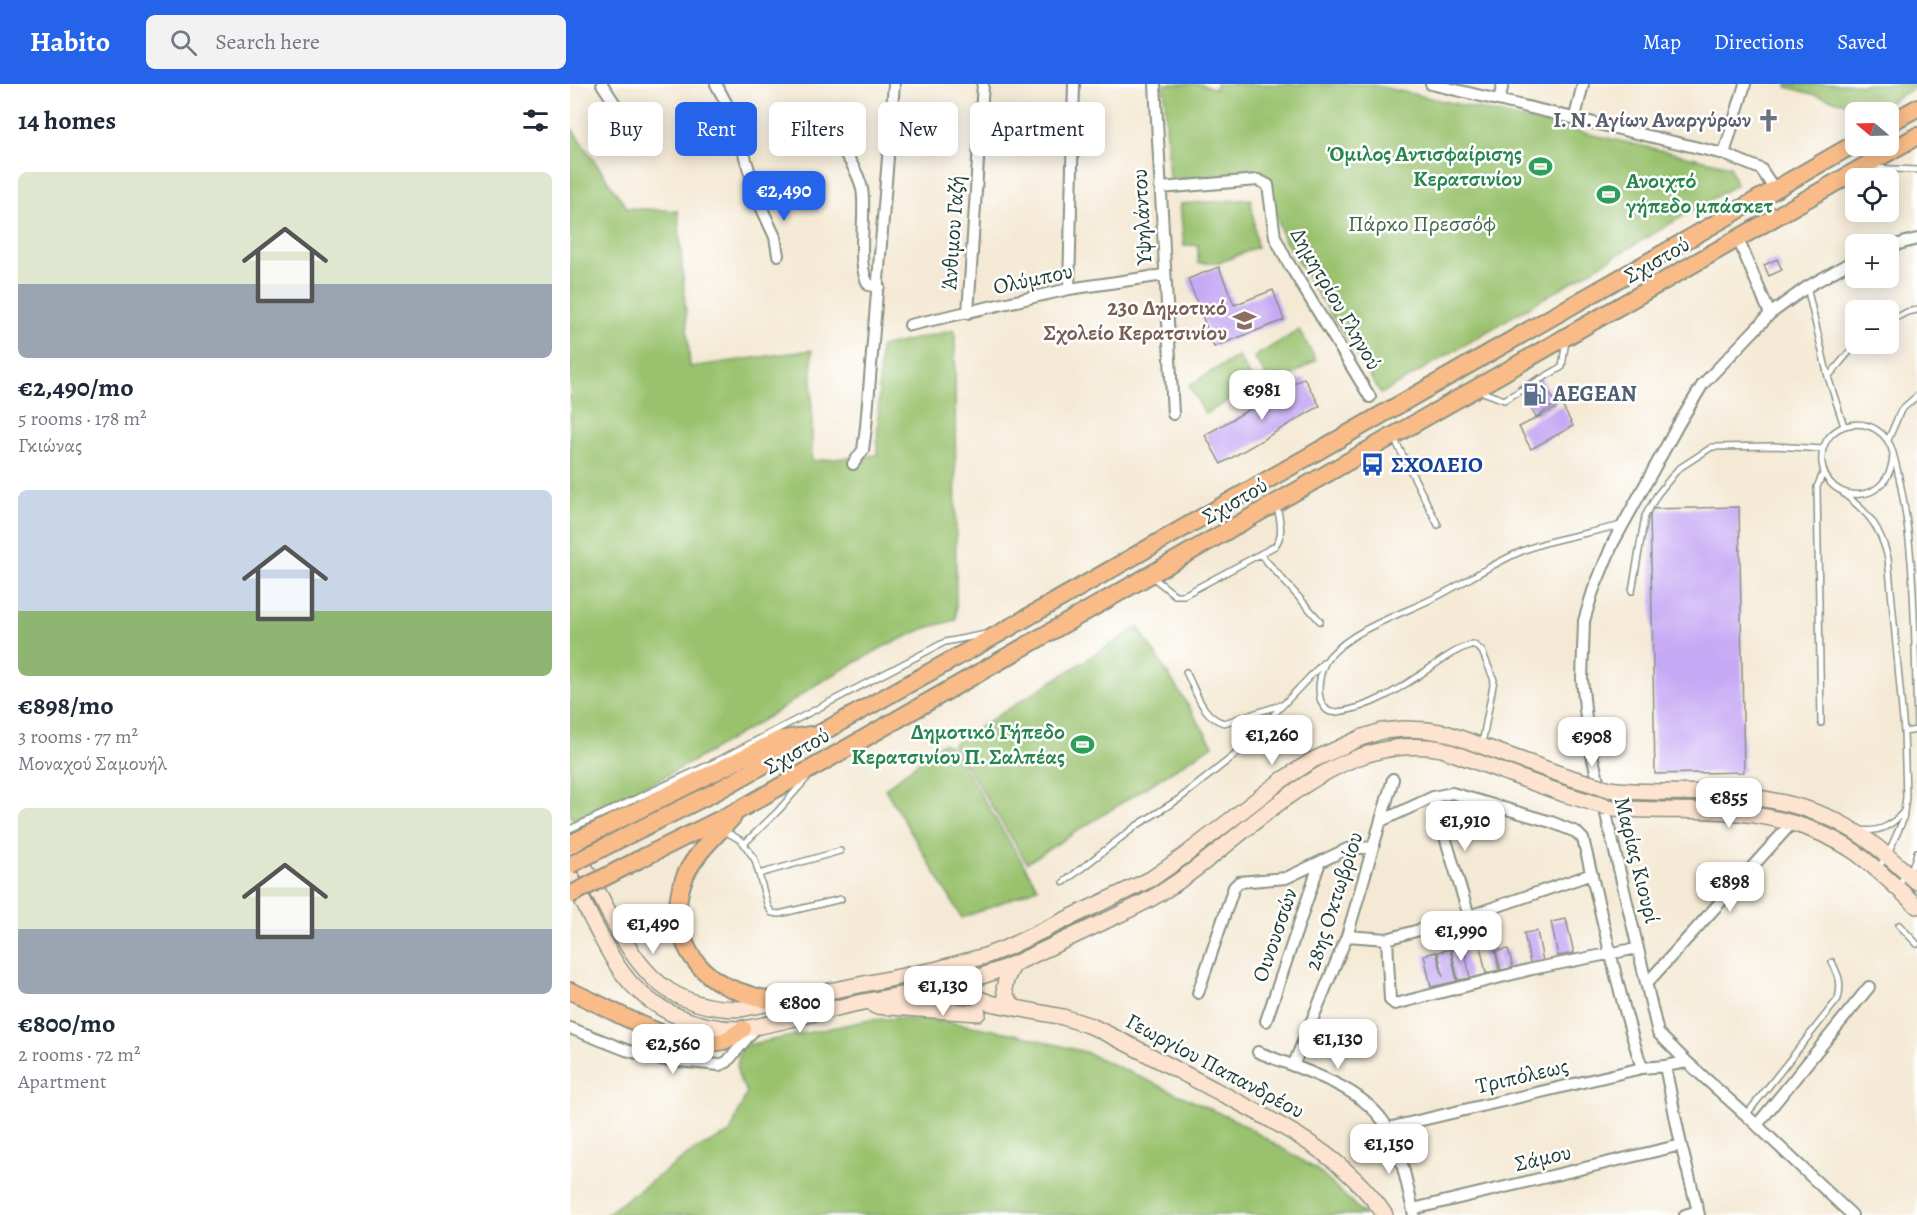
<!DOCTYPE html>
<html lang="en">
<head>
<meta charset="utf-8">
<style>
  body { margin:0; font-family:Alegreya,serif; background:#f2f2f3; color:#1f2937; height:100vh; display:flex; flex-direction:column; font-size:22px; white-space:nowrap }
  * { box-sizing:border-box; margin:0 }
  p { font-size:20px; color:#747a83 }
  .icon { flex:none; width:33px; height:33px; fill:none; stroke:currentColor; stroke-width:2; stroke-linecap:round; stroke-linejoin:round }
  .map { position:relative; flex:1; overflow:hidden }
  .details { display:flex; flex-direction:column; background:#fff; width:570px }
  .details>* { flex:none }
  .hud { position:absolute; left:18px; top:18px; width:570px; height:54px; display:flex; gap:12px }
  .needle { width:39px; rotate:289deg }
  .controls { position:absolute; left:1275px; top:18px; display:grid; gap:12px }
  .controls a { display:grid; place-items:center; width:54px; height:54px; border-radius:9px; background:#fff; box-shadow:0 3px 15px #0003; font-size:30px }
  .price { position:absolute; translate:-50% -51px; padding:0 14px; border-radius:12px; background:#fff; color:#222; font-size:20px; line-height:39px; filter:drop-shadow(0 2px 3px #0008) }
  .price::after { content:''; position:absolute; left:50%; top:36px; width:18px; height:14px; margin-left:-9px; background:inherit; clip-path:polygon(0 0,100% 0,50% 100%) }
  .price.current { background:#2563eb; color:#fff }
  ul { padding:0; list-style:none }
  li { display:grid; align-content:center; gap:12px; height:318px; padding:0 18px }
  li span { display:grid; place-items:center; height:186px; border-radius:9px; color:#555 }
  li>.icon { margin-inline-start:auto }
  span .icon { width:108px; height:108px; fill:#fffc; stroke-width:1 }
  li b { font-size:26px }
  h2 { display:flex; justify-content:space-between; align-items:center; height:72px; padding:0 18px; font-size:26px }
  .pill { padding:0 21px; border-radius:9px; background:#fff; box-shadow:0 3px 15px #0003; font-size:21px; line-height:54px }
  .pill.current { background:#2563eb; color:#fff }
  header { display:flex; align-items:center; gap:36px; box-sizing:border-box; height:84px; padding:0 30px; background:#2563eb; color:#fff }
  header strong { font-size:28px }
  nav { display:flex; gap:33px; margin-inline-start:auto; font-size:21px }
  .search { width:420px; height:54px; background:#f2f2f3; display:flex; align-items:center; gap:15px; box-sizing:border-box; padding:0 21px; border-radius:9px; color:#747a83; font-size:22px }
  main { display:flex; flex:1; min-height:0 }
  .map>svg:first-child { display:block }
  .green { fill:#9ac26e; stroke:#5c8051; stroke-width:1.5 }
  .building { fill:#c6a9f4 }
  .lines { fill:none; stroke-linecap:round; stroke-linejoin:round }
  .lane-casing { stroke:#8a9384; stroke-width:8 }
  .street-casing { stroke:#8a9384; stroke-width:14 }
  .secondary-casing { stroke:#8a9384; stroke-width:18 }
  .primary-casing { stroke:#8a9384; stroke-width:20 }
  .lane { stroke:#fff; stroke-width:5 }
  .street { stroke:#fff; stroke-width:10 }
  .secondary { stroke:#fde4d0; stroke-width:15 }
  .primary { stroke:#f9bc89; stroke-width:16 }
  .secondary-bridge-casing { stroke:#8a9384; stroke-width:18; stroke-linecap:butt }
  .primary-bridge-casing { stroke:#8a9384; stroke-width:20; stroke-linecap:butt }
  .secondary-bridge { stroke:#fde4d0; stroke-width:15 }
  .primary-bridge { stroke:#f9bc89; stroke-width:16 }
  .labels { text-anchor:middle; dominant-baseline:central; stroke-width:5; stroke-linejoin:round; paint-order:stroke }
  .worship-label { font-size:22px; font-weight:bold; fill:#5b616d; stroke:#fff; text-anchor:end }
  .leisure-label { font-size:22px; font-weight:bold; fill:#27864d; stroke:#fff; text-anchor:end }
  .street-label { font-size:22px; fill:#1f3d34; stroke:#fff }
  .park-label { font-size:22px; fill:#446545; stroke:#fff }
  .education-label { font-size:22px; font-weight:bold; fill:#785e54; stroke:#fff; text-anchor:end }
  .service-label { font-size:22px; font-weight:bold; fill:#4e5e75; stroke:#fff; text-anchor:start }
  .transit-label { font-size:22px; font-weight:bold; fill:#164399; stroke:#fff; text-anchor:start }
</style>
</head>
<body>
<header>
<strong>Habito</strong>
<div class="search"><svg class="icon" aria-label="search" viewBox="0 0 24 24"><circle cx="10" cy="10" r="6"/><path d="M15 15l6 6"/></svg>Search here</div>
<nav><a>Map</a><a>Directions</a><a>Saved</a></nav>
</header>
<main>
<section class="details">
<h2>14 homes<svg class="icon" aria-label="filters" viewBox="0 0 24 24"><path d="M4 7h16M4 17h16"/><circle cx="9" cy="7" r="2"/><circle cx="15" cy="17" r="2"/></svg></h2>
<ul>
<li><span style="background:linear-gradient(#dfe7d0 60%,#9aa5b1 0)"><svg class="icon" aria-label="home" viewBox="0 0 24 24"><path d="M3 11l9-7 9 7M6 9v11h12V9"/></svg></span><div><b>€2,490/mo</b><p>5 rooms · 178 m²</p><p>Γκιώνας</p></div></li>
<li><span style="background:linear-gradient(#c9d6e8 65%,#8fb573 0)"><svg class="icon" aria-label="home" viewBox="0 0 24 24"><path d="M3 11l9-7 9 7M6 9v11h12V9"/></svg></span><div><b>€898/mo</b><p>3 rooms · 77 m²</p><p>Μοναχού Σαμουήλ</p></div></li>
<li><span style="background:linear-gradient(#dfe7d0 65%,#9aa5b1 0)"><svg class="icon" aria-label="home" viewBox="0 0 24 24"><path d="M3 11l9-7 9 7M6 9v11h12V9"/></svg></span><div><b>€800/mo</b><p>2 rooms · 72 m²</p><p>Apartment</p></div></li>
</ul>
</section>
<div class="map">
<svg width="1347" height="1131" viewBox="0 0 1347 1131">
  <rect width="100%" height="100%" fill="#fff"/>
  <filter id="ink" filterUnits="userSpaceOnUse"><feTurbulence type="fractalNoise" baseFrequency=".0167" numOctaves="2"/><feDisplacementMap in="SourceGraphic" scale="12" xChannelSelector="R" yChannelSelector="G"/><feConvolveMatrix kernelMatrix="1 2 1 2 8 2 1 2 1" color-interpolation-filters="sRGB"/></filter>
  <filter id="wash" filterUnits="userSpaceOnUse"><feTurbulence type="fractalNoise" baseFrequency=".008" numOctaves="4" result="noise"/><feDisplacementMap in="SourceGraphic" scale="24" xChannelSelector="R" yChannelSelector="G"/><feGaussianBlur stdDeviation="1.35" result="paint"/><feColorMatrix in="noise" values="0 0 0 0 0 0 0 0 0 0 0 0 0 0 0 0 0 1.4 0 .05"/><feComposite in="paint" operator="in"/></filter>
  <g filter="url(#wash)">
    <rect width="100%" height="100%" fill="#f4e9d4"/>
    <path class="green" d="M594 0H630L645 5 646 0H799L1160 82 1166 101 811 310 713 154 695 91 599 95Z
      M1218 0H1347V2L1303 27 1217 3Z
      M0 42 57 124 108 127 120 283 242 266V377L307 371 310 263 385 246 386 536 356 544 313 563 247 600 214 623 141 667 96 692 3 736 0 729Z
      M681 115 687 163 649 179H628V161L614 162 610 120Z
      M729 246 746 276 703 303 684 273Z
      M668 272 685 301 635 330 619 301Z
      M568 543 643 661 457 779 383 660Z
      M372 659 381 662 468 804 392 834 315 705Z
      M329 934 380 938 445 950 515 968 667 1037 746 1085 795 1131H35L125 1066 160 1049 177 1008C165 991 165 982 172 962L300 936Z"/>
    <g id="blocks">
      <path class="building" d="M1207 175 1212 186 1199 192 1194 181Z
        M649 183 664 221 703 206 714 236 644 263 618 195Z
        M969 291 986 320 966 333 948 303Z
        M734 294 750 322 651 380 635 351Z
        M992 321 1003 342 961 365 949 343Z
        M1169 423 1174 688 1085 690 1080 425Z
        M996 835 1004 869 988 872 981 838Z
        M967 847 973 877 960 879 954 849Z
        M922 853 929 886 916 889 909 856Z
        M894 861 900 894 888 896 881 864Z
        M880 865 887 897 861 903 854 871 866 868 873 893 868 868Z
        M938 865 943 884 931 886 926 867Z"/>
    </g>
  </g>
  <g filter="url(#ink)">
    <use href="#blocks" fill-opacity="0" stroke="#8a9384" stroke-width="1.5"/>
    <g class="lines">
      <defs>
        <path id="lane" d="M1300 84 1347 86
          M1237 203 1258 293 1274 342
          M1318 238 1337 228 1347 226
          M1258 293 1286 260
          M910 307 934 316 992 283 996 256
          M824 354 868 441
          M1318 356 1331 326 1347 312
          M1323 369C1322 424 1256 421 1252 379 1248 334 1311 325 1323 369 1347 455 1344 553 1347 642
          M1274 410C1299 429 1310 443 1318 474L1334 648 1336 713 1333 736 1317 772 1307 785
          M690 470 750 537
          M581 492 605 511H614L705 462C715 449 709 435 707 421
          M1062 507 1075 432 1087 411 1108 385 1142 363 1204 362 1253 365
          M616 588C626 607 632 633 654 639L711 621
          M1251 639 1247 403 1254 387
          M1334 648 1347 646
          M912 660 924 596 912 567 903 560C887 565 874 574 860 584 832 603 802 624 767 628 762 629 758 628 755 624 744 612 750 584 759 573 787 542 834 530 870 511 897 497 922 480 950 468 982 454 1018 450 1051 441
          M0 745 147 677 375 558 416 550
          M153 746 172 757 185 776 198 823 202 829 209 830 271 815
          M1291 746C1310 749 1323 741 1334 727
          M175 759 208 727 236 695
          M189 790 270 767
          M494 798 566 742 609 715 666 670 753 579
          M1327 801C1337 791 1344 783 1347 768
          M1329 841 1347 860
          M1176 1031 1268 915C1272 899 1269 892 1262 878"/>
        <path id="street" d="M32 0 68 55
          M146 0 162 30 188 116 205 153 208 171
          M585 0 603 330
          M861 0 1154 70 1191 85 1205 106
          M929 16 933 0
          M1005 33 1013 0
          M255 40C267 59 287 82 292 105 297 130 285 182 299 201L309 203
          M1154 70 1175 0
          M590 104 688 96 698 101 705 153 716 175 800 313
          M1168 155 1200 230
          M1318 163 1347 155
          M499 205 504 0
          M398 229 413 0
          M340 241 499 205 594 191
          M283 380 293 366 296 343 324 0
          M863 713 899 832
          M811 737 863 713 882 709 981 738 1006 748 1013 755C1032 832 1048 909 1072 984
          M777 852 817 855 899 832 1022 790
          M817 855 820 916 825 920 962 885 1068 864
          M1077 899 1221 740
          M628 909 664 803 669 798 716 794 777 765 803 763
          M696 937 750 778
          M0 944 56 966 88 975 149 981 157 978 187 942
          M688 968C731 986 792 1001 817 1043 831 1064 838 1106 844 1131
          M1117 978 1095 982 1111 1061 1129 1131
          M723 982 777 852 823 695
          M1187 1041 1299 903
          M818 1044 1072 984 1095 982
          M843 1125 1111 1061
          M1115 1131 1128 1127
          M1282 1131 1176 1031 1117 978 1088 949 1018 654 1012 595 1014 537 1023 507 1043 459 1108 341 1133 300 1200 230 1237 203 1286 175"/>
        <path id="secondary" d="M1039 705C1073 710 1108 707 1143 709 1189 712 1239 720 1279 744 1304 758 1325 779 1347 798
          M1037 723C1072 728 1107 725 1142 727 1191 729 1244 740 1285 768 1307 784 1327 804 1347 822
          M6 766C17 788 29 809 40 831 71 890 99 925 171 925L368 885 415 872 436 864 581 795 614 772 712 696 743 676 793 653 812 647 835 645 857 646 876 649 998 693
          M0 791C15 821 29 853 47 881 74 924 124 946 173 945 210 939 247 928 284 920 338 909 395 902 446 879 474 866 501 853 529 840 552 829 576 819 597 805 680 752 763 645 872 665L994 710
          M398 896 401 910 407 914 420 919 493 933 521 942C564 962 605 985 647 1007 710 1040 774 1071 815 1131
          M305 922 408 929
          M444 922C428 908 435 896 444 880"/>
        <path id="primary" d="M1318 40 1347 24
          M163 733C146 751 126 769 116 790 97 832 113 879 154 901 171 910 191 914 211 919
          M52 754 147 707 430 549 1286 59
          M0 760 209 656 240 651
          M68 776 169 726 1347 52
          M0 907C40 923 111 970 153 957 161 955 167 949 173 945"/>
      </defs>
      <use href="#lane" class="lane-casing"/>
      <use href="#street" class="street-casing"/>
      <use href="#secondary" class="secondary-casing"/>
      <use href="#primary" class="primary-casing"/>
      <use href="#lane" class="lane"/>
      <use href="#street" class="street"/>
      <use href="#secondary" class="secondary"/>
      <use href="#primary" class="primary"/>
      <defs>
        <path id="secondary-bridge" d="M998 693 1039 705
          M994 710 1037 723"/>
        <path id="primary-bridge" d="M0 781 52 754
          M0 811 68 776"/>
      </defs>
      <use href="#secondary-bridge" class="secondary-bridge-casing"/>
      <use href="#primary-bridge" class="primary-bridge-casing"/>
      <use href="#secondary-bridge" class="secondary-bridge"/>
      <use href="#primary-bridge" class="primary-bridge"/>
    </g>
  </g>
  <defs>
    <symbol id="church-bare" viewBox="-9 -9 18 18"><path d="M-1.2-6h2.4v3.5h3.3v2.4h-3.3V6h-2.4V-.1h-3.3v-2.4h3.3Z" fill="#6b7280" stroke="#fff" stroke-width="2.5" paint-order="stroke"/></symbol>
    <symbol id="stadium-bare" viewBox="-9 -9 18 18"><path d="M0-5a6.5 5 0 1 0 0 10a6.5 5 0 1 0 0-10ZM-3.5-1.8h7v3.6h-7Z" fill="#2e9e5b" stroke="#fff" stroke-width="2.5" paint-order="stroke"/></symbol>
    <symbol id="school-bare" viewBox="-9 -9 18 18"><path d="M0-5L7-2L0 1L-7-2ZM-4 1L0 2.5L4 1V4Q0 6-4 4Z" fill="#8d6e63" stroke="#fff" stroke-width="2.5" paint-order="stroke"/></symbol>
    <symbol id="fuel-bare" viewBox="-9 -9 18 18"><path d="M-5.5-6h7V0h2V4h1.3V-2.5L3-4.5l.8-.8L6-3V5H2.5V1h-1V6h-7ZM-4.2-4.7v3.2H.2V-4.7Z" fill="#5c6f8a" stroke="#fff" stroke-width="2.5" paint-order="stroke"/></symbol>
    <symbol id="bus-bare" viewBox="-9 -9 18 18"><path d="M-5-6H5V4H4V6H2V4H-2V6H-4V4H-5ZM-3.5-4V0h7V-4ZM-3.5 1.2v1.5H-2V1.2ZM2 1.2v1.5H3.5V1.2Z" fill="#1a4fb4" stroke="#fff" stroke-width="2.5" paint-order="stroke"/></symbol>
  </defs>
  <g fill-rule="evenodd">
    <use href="#church-bare" x="1182" y="20" width="33" height="33"/>
    <use href="#stadium-bare" x="954" y="66" width="33" height="33"/>
    <use href="#stadium-bare" x="1022" y="94" width="33" height="33"/>
    <use href="#school-bare" x="658" y="220" width="33" height="33"/>
    <use href="#fuel-bare" x="948" y="294" width="33" height="33"/>
    <use href="#bus-bare" x="786" y="364" width="33" height="33"/>
    <use href="#stadium-bare" x="496" y="644" width="33" height="33"/>
  </g>
  <g class="labels">
    <g class="worship-label">
      <text x="1181" y="36">Ι. Ν. Αγίων Αναργύρων</text>
    </g>
    <g class="leisure-label">
      <text x="952" y="70">Όμιλος Αντισφαίρισης<tspan x="952" dy="25">Κερατσινίου</tspan></text>
      <text x="1056" y="97" text-anchor="start">Ανοιχτό<tspan x="1056" dy="25">γήπεδο μπάσκετ</tspan></text>
      <text x="495" y="648">Δημοτικό Γήπεδο<tspan x="495" dy="25">Κερατσινίου Π. Σαλπέας</tspan></text>
    </g>
    <g class="street-label">
      <text transform="translate(572 133) rotate(-93)">Υψηλάντου</text>
      <text transform="translate(383 149) rotate(-86)">Άνθιμου Γαζή</text>
      <text transform="translate(1087 176) rotate(-30)">Σχιστού</text>
      <text transform="translate(463 195) rotate(-12)">Ολύμπου</text>
      <text transform="translate(766 215) rotate(60)">Δημητρίου Γληνού</text>
      <text transform="translate(665 417) rotate(-30)">Σχιστού</text>
      <text transform="translate(227 667) rotate(-30)">Σχιστού</text>
      <text transform="translate(1067 776) rotate(76)">Μαρίας Κιουρί</text>
      <text transform="translate(764 817) rotate(-72)">28ης Οκτωβρίου</text>
      <text transform="translate(705 851) rotate(-71)">Οινουσσών</text>
      <text transform="translate(645 982) rotate(28)">Γεωργίου Παπανδρέου</text>
      <text transform="translate(952 992) rotate(-13)">Τριπόλεως</text>
      <text transform="translate(973 1074) rotate(-13)">Σάμου</text>
    </g>
    <g class="park-label">
      <text x="852" y="140">Πάρκο Πρεσσόφ</text>
    </g>
    <g class="education-label">
      <text x="657" y="224">23o Δημοτικό<tspan x="657" dy="25">Σχολείο Κερατσινίου</tspan></text>
    </g>
    <g class="service-label">
      <text x="983" y="310">AEGEAN</text>
    </g>
    <g class="transit-label">
      <text x="821" y="381">ΣΧΟΛΕΙΟ</text>
    </g>
  </g>
</svg>
<div class="controls">
<a><svg class="needle" viewBox="-14 -14 28 28"><path d="M0-13l5 13h-10z" fill="#e53935"/><path d="M0 13l5-13h-10z" fill="#747a83"/></svg></a>
<a><svg class="icon" aria-label="locate" viewBox="0 0 24 24"><circle cx="12" cy="12" r="6"/><path d="M12 2v4M12 18v4M2 12h4M18 12h4"/></svg></a>
<a>+</a>
<a>−</a>
</div>
<b class="price current" style="left:214px;top:138px">€2,490</b>
<b class="price" style="left:692px;top:337px">€981</b>
<b class="price" style="left:702px;top:682px">€1,260</b>
<b class="price" style="left:1022px;top:684px">€908</b>
<b class="price" style="left:1159px;top:745px">€855</b>
<b class="price" style="left:895px;top:768px">€1,910</b>
<b class="price" style="left:1160px;top:829px">€898</b>
<b class="price" style="left:83px;top:871px">€1,490</b>
<b class="price" style="left:891px;top:878px">€1,990</b>
<b class="price" style="left:373px;top:933px">€1,130</b>
<b class="price" style="left:230px;top:950px">€800</b>
<b class="price" style="left:768px;top:986px">€1,130</b>
<b class="price" style="left:103px;top:991px">€2,560</b>
<b class="price" style="left:819px;top:1091px">€1,150</b>
<div class="hud">
<a class="pill">Buy</a>
<a class="pill current">Rent</a>
<a class="pill">Filters</a>
<a class="pill">New</a>
<a class="pill">Apartment</a>
</div>
</div>
</main>
</body>
</html>
